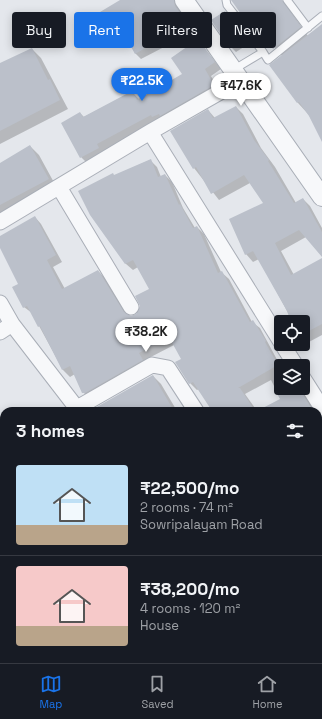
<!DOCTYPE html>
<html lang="en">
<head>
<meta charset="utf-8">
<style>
  body { margin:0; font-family:"Space Grotesk",sans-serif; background:#20242c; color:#f1f3f6; height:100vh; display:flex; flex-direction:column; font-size:15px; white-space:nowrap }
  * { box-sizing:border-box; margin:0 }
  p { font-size:13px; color:#9ea1a6 }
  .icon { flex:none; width:22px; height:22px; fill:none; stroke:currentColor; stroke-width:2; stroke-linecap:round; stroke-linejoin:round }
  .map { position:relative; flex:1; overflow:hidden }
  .side { position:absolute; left:0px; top:407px; width:322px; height:256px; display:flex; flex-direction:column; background:#171b24; border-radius:12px 12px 0 0; box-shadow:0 2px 10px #0003 }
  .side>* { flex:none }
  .guide { position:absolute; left:12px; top:12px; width:298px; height:36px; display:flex; gap:8px }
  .buttons { position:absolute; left:274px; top:315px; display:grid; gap:8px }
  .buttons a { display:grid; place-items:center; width:36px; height:36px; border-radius:4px; background:#171b24; box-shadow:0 2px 10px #0003; font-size:20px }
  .price { position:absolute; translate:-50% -34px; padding:0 9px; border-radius:14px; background:#fff; color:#222; font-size:13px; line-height:26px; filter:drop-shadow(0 1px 2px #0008) }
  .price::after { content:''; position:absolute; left:50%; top:24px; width:12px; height:9px; margin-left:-6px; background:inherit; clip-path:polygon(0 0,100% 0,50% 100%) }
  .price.current { background:#1a73e8; color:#fff }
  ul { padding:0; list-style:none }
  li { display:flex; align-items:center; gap:12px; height:100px; padding:0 16px }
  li+li { border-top:1px solid #363941 }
  li span { display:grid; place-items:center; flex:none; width:112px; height:80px; border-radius:4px; color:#555 }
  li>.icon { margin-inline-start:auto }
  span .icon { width:48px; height:48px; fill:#fffc; stroke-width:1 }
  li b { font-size:17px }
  h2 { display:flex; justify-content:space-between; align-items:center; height:48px; padding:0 16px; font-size:17px }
  .pill { padding:0 14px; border-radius:4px; background:#171b24; box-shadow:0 2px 10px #0003; font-size:14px; line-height:36px }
  .pill.current { background:#1a73e8; color:#fff }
  .tab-bar { display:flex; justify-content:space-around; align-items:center; height:56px; border-top:1px solid #363941; background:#171b24; font-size:11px; color:#9ea1a6 }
  .tab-bar a { display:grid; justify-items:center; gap:2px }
  .tab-bar .current { color:#1a73e8 }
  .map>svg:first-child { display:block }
  .built { fill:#d2d6de }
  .shadow { fill:#0003 }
  .building { fill:#bbc0ca }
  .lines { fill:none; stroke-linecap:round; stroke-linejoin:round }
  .service-casing { stroke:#a9aeb7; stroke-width:9 }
  .minor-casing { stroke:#a9aeb7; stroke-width:17 }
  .tertiary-casing { stroke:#a9aeb7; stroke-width:20 }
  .service { stroke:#f7f8fa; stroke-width:7 }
  .minor { stroke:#f7f8fa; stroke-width:15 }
  .tertiary { stroke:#f7f8fa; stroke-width:18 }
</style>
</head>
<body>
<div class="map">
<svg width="322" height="663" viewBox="0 0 322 663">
  <rect width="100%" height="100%" fill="#e4e7ec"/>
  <path class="built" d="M322 616V663H267L271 659H318V619Z"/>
  <path class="shadow" d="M122 0H174L189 24 165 40 168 45 141 59 135 53 130 43 124 47 115 35 106 40 100 34Z
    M233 0H282L308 36 322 26V139L309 115 298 103 282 56 265 36 262 38 254 31Z
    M225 12 250 43 236 52 230 46Z
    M198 40 221 69 211 76 220 92 158 122 103 151 105 155 88 164 81 157 80 113 84 117 132 92 139 99 184 75Z
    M32 49 41 58 68 109 0 144V72Z
    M236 107 243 114 261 148 275 167 296 203 303 199 310 206 322 228V256L306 237 281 251 294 275 322 259V335L307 343 303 339V322H293L259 259 253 262 246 254 265 203 250 183 219 200 194 168 208 110 215 118Z
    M30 146 39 155 57 188 0 222V164Z
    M150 160 157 167 161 177 165 175 172 182 183 208 195 228 197 227 204 234 221 272 229 279 252 322 260 328 281 367V388H300L315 411H267L281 400 271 380 245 394 257 411H213L199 389 197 390 190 383 182 359 174 345 145 360 149 367 90 399 83 392 75 374 70 377 63 370 32 313 24 307 20 284 0 246V237L35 217 41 224 62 262 53 267 65 289 98 271 105 278 127 315 132 317 140 312 150 289 138 267 133 270 126 264 91 214 114 176Z
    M153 376 161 384 177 411H97Z
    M318 416 322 421V447L318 449Z
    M4 494V530L0 522V496Z
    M322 507V548L318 550V509Z
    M4 615V637L0 630V617Z
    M322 623V663H309L306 659H318V625Z
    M20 659H39L42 663H22Z"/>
  <path class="building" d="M120 0H174L175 6 184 18 160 34 163 38 135 54 125 36 117 41 110 29 99 35 90 18Z
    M231 0H282L301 27 273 49 258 29 254 32Z
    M225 11 245 37 229 47 211 20Z
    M322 24V142L309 116 299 102 297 103 269 65Z
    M198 39 215 62 205 69 214 85 160 116 159 114 152 117 151 115 97 144 99 148 80 158 61 123 80 112 83 117 132 91 137 100 182 74 171 58Z
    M32 48 48 80 50 79 60 100 0 131V63Z
    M236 106 254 140 269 160 268 161 294 203 303 198 322 232V257L299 230 275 243 291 275 322 258V324L303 334V322H291L287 311 253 251 245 255 229 219 263 203 244 175 211 194 196 167 193 169 170 131 208 109 213 118Z
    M30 145 49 179 0 205V163Z
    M151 159 158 177 165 174 179 205 180 204 193 228 197 226 218 273 222 271 250 322 253 320 266 341 265 342 278 365 238 388H240L255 411H212L193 382 189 384 175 362 181 359 169 337 139 353 143 360 85 393H82L70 366 62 370 40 326 38 327 27 306 23 308 12 287 18 284 0 248V236L35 216 56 255 47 260 62 289 98 270 124 312 131 316 136 314 140 306 135 296 149 289 133 260 125 264 90 215 78 191 113 173 114 175Z
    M153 375 174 411H96L95 408Z
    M274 388H299L313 411H257L280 399Z"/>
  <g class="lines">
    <defs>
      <path id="service" d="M226 0 227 5 263 52
        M287 0 308 28
        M233 70 263 52 268 60 322 16"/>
      <path id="minor" d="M150 132 281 342
        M59 187 131 307
        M0 222 150 132 241 80
        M0 303 12 324 0 332
        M12 324 79 411
        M282 344 296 366
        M303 378 322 408
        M77 408 152 365 168 368 196 411
        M318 496 322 494
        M0 559 4 567
        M55 659 57 663"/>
      <path id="tertiary" d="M184 0 322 197"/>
    </defs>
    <use href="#service" class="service-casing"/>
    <use href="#minor" class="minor-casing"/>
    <use href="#tertiary" class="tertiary-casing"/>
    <use href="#service" class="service"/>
    <use href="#minor" class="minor"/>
    <use href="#tertiary" class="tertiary"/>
  </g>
</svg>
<div class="buttons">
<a><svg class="icon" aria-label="locate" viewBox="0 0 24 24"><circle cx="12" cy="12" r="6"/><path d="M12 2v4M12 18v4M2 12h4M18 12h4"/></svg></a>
<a><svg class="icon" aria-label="layers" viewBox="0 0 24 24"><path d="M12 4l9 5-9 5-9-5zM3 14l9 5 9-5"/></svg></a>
</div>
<b class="price current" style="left:142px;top:102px">₹22.5K</b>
<b class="price" style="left:241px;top:107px">₹47.6K</b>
<b class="price" style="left:146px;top:353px">₹38.2K</b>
<div class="guide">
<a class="pill">Buy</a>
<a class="pill current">Rent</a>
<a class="pill">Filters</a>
<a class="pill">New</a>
</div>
<section class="side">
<h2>3 homes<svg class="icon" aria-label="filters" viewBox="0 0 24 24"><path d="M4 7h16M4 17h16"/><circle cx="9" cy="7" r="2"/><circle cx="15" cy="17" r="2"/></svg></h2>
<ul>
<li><span style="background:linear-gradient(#bfe0f5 75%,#b9a48a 0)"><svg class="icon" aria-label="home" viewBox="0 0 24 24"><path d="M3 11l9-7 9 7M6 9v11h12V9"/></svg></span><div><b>₹22,500/mo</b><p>2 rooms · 74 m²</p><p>Sowripalayam Road</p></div></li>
<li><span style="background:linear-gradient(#f6c9c9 75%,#b9a48a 0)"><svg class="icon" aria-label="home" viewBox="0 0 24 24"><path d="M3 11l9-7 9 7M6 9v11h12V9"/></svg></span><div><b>₹38,200/mo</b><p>4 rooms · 120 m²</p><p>House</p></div></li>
</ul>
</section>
</div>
<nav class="tab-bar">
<a class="current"><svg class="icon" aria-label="map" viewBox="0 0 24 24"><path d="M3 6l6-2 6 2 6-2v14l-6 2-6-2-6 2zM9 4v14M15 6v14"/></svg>Map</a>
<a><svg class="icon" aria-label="saved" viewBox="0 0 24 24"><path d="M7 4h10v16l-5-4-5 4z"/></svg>Saved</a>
<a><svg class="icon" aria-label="home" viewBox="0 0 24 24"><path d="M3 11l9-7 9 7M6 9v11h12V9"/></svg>Home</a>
</nav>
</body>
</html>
